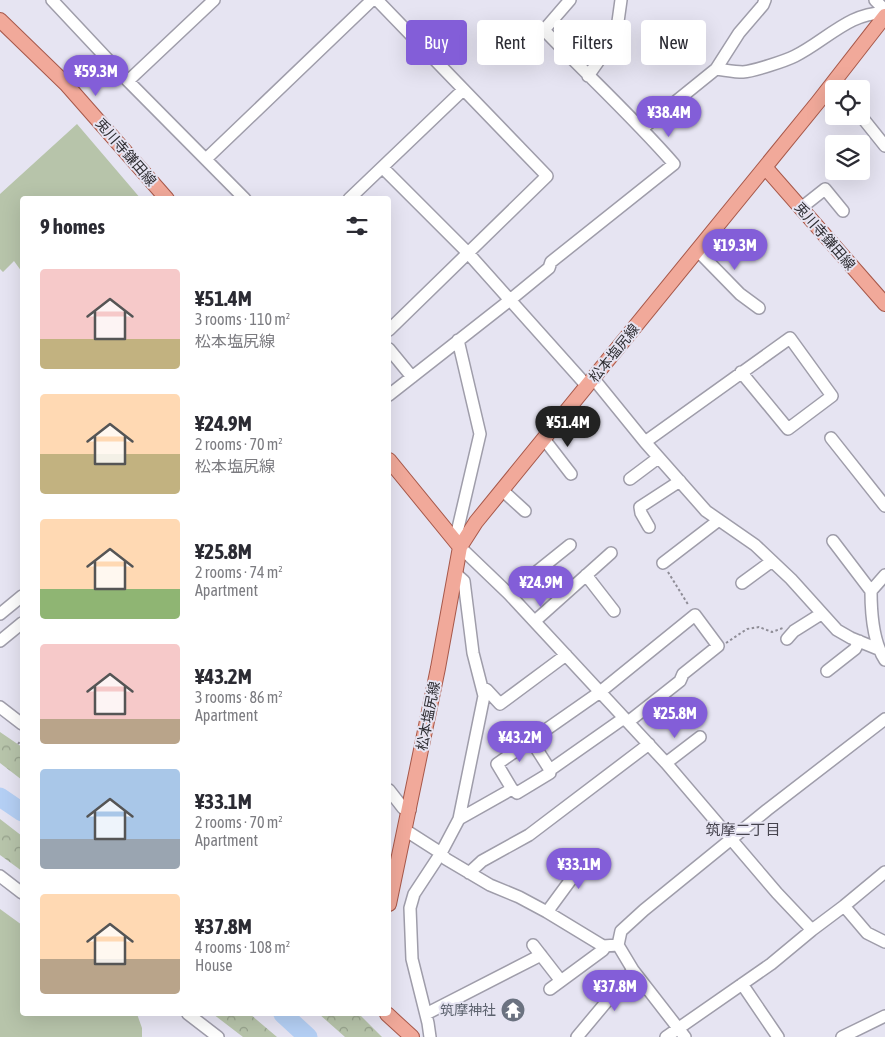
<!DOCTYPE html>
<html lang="en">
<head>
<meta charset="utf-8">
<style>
  body { margin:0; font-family:"Asap Condensed","Noto Sans JP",sans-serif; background:#f2f2f3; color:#2b2b33; height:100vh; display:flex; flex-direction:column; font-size:19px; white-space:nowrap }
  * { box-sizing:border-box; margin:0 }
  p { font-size:16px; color:#7c7c81 }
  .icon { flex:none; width:28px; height:28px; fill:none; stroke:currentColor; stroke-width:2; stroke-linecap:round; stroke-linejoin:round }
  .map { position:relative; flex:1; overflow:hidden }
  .panel { position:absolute; left:20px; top:196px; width:371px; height:820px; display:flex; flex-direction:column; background:#fff; border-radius:5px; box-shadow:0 5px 20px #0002 }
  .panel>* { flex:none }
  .hud { position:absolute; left:406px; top:20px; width:404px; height:45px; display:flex; gap:10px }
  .tools { position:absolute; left:825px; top:80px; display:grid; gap:10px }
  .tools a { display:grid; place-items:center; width:45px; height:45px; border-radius:5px; background:#fff; box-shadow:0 5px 20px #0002; font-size:25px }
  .price { position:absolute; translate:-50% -42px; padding:0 11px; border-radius:18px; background:#835ed8; color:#fff; font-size:16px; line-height:32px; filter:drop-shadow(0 1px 2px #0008) }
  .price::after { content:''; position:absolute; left:50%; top:30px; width:15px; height:11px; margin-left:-8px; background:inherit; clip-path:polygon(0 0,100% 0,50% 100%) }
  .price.current { background:#222; color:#fff }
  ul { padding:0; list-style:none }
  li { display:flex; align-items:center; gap:15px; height:125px; padding:0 20px }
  li span { display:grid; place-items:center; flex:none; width:140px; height:100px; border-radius:5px; color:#555 }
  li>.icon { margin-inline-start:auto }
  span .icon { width:60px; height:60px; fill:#fffc; stroke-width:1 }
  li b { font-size:21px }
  h2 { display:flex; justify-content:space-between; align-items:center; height:60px; padding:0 20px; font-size:21px }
  .tag { padding:0 18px; border-radius:5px; background:#fff; box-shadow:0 5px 20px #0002; font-size:18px; line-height:45px }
  .tag.current { background:#835ed8; color:#fff }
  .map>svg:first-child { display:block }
  .park { fill:url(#park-crowns) }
  .garden { fill:#b7c4aa }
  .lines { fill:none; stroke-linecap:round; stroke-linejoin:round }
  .river { stroke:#b4cff4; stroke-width:19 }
  .minor-casing { stroke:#9f9daa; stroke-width:14 }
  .major-casing { stroke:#a7584a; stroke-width:16 }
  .path { stroke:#8f8d97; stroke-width:2; stroke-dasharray:2.5 2.5; stroke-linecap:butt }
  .minor { stroke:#fff; stroke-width:11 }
  .major { stroke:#f1a99a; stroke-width:14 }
  .labels { text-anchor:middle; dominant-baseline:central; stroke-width:4; stroke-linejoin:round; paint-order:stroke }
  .street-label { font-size:14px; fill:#2e2d32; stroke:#e6e4f2 }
  .worship-label { font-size:14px; fill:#5b616d; stroke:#e6e4f2; text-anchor:end }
  .neighbourhood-label { font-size:15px; fill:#46444f; stroke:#e6e4f2 }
</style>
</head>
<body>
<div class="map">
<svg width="885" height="1037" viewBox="0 0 885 1037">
  <defs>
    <pattern id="park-crowns" width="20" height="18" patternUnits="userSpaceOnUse" patternTransform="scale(1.25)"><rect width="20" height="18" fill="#b7c4aa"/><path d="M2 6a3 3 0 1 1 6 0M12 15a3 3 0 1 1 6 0" fill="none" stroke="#95a08b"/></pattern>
  </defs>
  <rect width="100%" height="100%" fill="#e6e4f2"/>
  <path class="park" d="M0 732 22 747V780L0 763Z
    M0 819 22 836V871L0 855Z
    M213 1014H250L277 1037H243Z
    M319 1014H359L382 1037H345Z"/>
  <path class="garden" d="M77 124 141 199H22V272L14 261 3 272 0 269V194Z
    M0 909 22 925V1014H137L142 1028V1037H0Z"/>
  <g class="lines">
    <path class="river" d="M0 797 22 812
      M283 1014 308 1037"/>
    <defs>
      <path id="minor" d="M52 0 128 81 245 199
        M377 0 547 176 389 330
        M570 0 544 30C587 75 633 117 674 164L551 262 549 268 510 300 587 386
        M875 0 885 10
        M716 69 739 33 763 5 765 0
        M588 76 616 36 621 0
        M128 81 214 0
        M861 116 885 146
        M643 128 716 69C725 70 734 72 743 72 754 71 785 61 795 56 824 42 851 11 885 13
        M206 159 372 0
        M383 168 468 253 510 300 389 395
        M349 199 463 90
        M801 208 825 189 843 211
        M697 250 740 294 759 308
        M389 349 412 377
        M593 378 645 442 706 511 755 545 791 579 837 630 851 638 878 649
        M831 438 885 506
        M544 439 571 474
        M645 442 790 338 832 396 788 429 741 372
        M630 479 658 458
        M502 490 525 511
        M649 527 641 513 640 507 680 481
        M455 541 480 434 458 340
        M833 541 871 591
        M460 547 509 594 666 763 777 893 812 930
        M663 563 719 520
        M586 575 614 611
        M885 575 871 591C871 613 873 642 885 660
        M742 583 772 561
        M509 594 570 545
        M0 614 22 596
        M535 621 611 553
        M787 639 794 631 821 614
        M0 641 22 623
        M827 671 855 649 859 641
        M482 687 487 690 500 704 566 655
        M0 707 22 724
        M666 763 700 737
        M550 770 624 718
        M512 789 517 793 550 773V770L531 740
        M389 790 403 808 410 810
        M459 819 512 789 497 764 600 692 695 615 718 646 683 674 680 681 628 722
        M405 830 441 853 446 859 490 885 519 897 547 912 603 946 618 945
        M469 873 482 861 529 835 649 744
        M0 876 22 893
        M844 906 867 933 885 942
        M547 912 572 878 596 855
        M533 945 561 981
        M742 984 778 1037
        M550 989 603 950 606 946
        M188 1014 218 1037
        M426 1014 541 955
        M430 1037 428 1023 412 959 410 908 414 894 441 853 459 819 484 696 473 653 464 581 455 573
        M577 1037 633 970
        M666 1037 771 964 812 930 844 906 885 872
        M685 1037 633 970 618 945 621 931 644 910 767 810 885 719
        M842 1037 885 1016"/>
      <path id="major" d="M0 20 66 84 167 199
        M765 167 885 304
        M389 460 460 547
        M389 904 438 668 460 547 476 522 818 102 885 16
        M387 1014 412 1037"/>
    </defs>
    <use href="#minor" class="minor-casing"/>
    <use href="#major" class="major-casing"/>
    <path class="path" d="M668 572 689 606
      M726 643 747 629 759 627 772 632 783 628
      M18 744 22 739"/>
    <use href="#minor" class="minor"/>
    <use href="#major" class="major"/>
  </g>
  <defs>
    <symbol id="temple-disc" viewBox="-11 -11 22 22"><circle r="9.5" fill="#6b7280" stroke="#e6e4f2"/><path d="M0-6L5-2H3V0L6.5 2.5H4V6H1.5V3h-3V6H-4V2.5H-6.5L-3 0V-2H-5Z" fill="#fff"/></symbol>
  </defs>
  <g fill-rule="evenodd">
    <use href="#temple-disc" x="499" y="996" width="28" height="28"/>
  </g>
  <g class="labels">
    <g class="street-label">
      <text transform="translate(126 152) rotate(49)">兎川寺鎌田線</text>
      <text transform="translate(825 236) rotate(49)">兎川寺鎌田線</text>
      <text transform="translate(614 353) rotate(-51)">松本塩尻線</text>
      <text transform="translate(428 716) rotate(-79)">松本塩尻線</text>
    </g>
    <g class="worship-label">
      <text x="496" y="1010">筑摩神社</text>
    </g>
    <g class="neighbourhood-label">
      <text x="743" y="829">筑摩二丁目</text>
    </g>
  </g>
</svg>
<div class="tools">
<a><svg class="icon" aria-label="locate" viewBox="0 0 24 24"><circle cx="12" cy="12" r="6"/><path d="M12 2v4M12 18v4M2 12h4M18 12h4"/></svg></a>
<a><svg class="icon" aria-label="layers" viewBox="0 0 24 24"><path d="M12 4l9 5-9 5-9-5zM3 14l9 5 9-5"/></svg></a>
</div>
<b class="price" style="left:96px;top:97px">¥59.3M</b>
<b class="price" style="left:669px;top:138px">¥38.4M</b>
<b class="price" style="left:735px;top:271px">¥19.3M</b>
<b class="price current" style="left:568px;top:448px">¥51.4M</b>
<b class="price" style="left:541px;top:608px">¥24.9M</b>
<b class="price" style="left:675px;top:739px">¥25.8M</b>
<b class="price" style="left:520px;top:763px">¥43.2M</b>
<b class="price" style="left:579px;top:890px">¥33.1M</b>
<b class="price" style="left:615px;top:1012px">¥37.8M</b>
<div class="hud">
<a class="tag current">Buy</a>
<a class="tag">Rent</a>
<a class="tag">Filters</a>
<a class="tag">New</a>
</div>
<section class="panel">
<h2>9 homes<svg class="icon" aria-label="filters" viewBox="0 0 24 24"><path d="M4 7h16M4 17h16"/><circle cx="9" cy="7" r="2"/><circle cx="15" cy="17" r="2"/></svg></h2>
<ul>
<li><span style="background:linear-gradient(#f6c9c9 70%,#c2b280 0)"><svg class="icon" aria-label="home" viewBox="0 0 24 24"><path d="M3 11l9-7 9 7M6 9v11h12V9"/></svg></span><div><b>¥51.4M</b><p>3 rooms · 110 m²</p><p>松本塩尻線</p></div></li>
<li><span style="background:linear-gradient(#ffd9b3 60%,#c2b280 0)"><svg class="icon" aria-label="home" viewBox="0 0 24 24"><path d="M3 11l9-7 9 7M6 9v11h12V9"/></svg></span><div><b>¥24.9M</b><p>2 rooms · 70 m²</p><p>松本塩尻線</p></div></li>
<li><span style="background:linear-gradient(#ffd9b3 70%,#8fb573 0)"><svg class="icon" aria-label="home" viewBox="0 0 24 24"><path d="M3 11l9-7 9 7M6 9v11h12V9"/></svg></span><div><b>¥25.8M</b><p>2 rooms · 74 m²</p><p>Apartment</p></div></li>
<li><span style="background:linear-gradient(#f6c9c9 75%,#b9a48a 0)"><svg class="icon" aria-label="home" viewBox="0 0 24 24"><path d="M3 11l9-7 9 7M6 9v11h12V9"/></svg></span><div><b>¥43.2M</b><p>3 rooms · 86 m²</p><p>Apartment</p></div></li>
<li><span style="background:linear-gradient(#a9c7e8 70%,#9aa5b1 0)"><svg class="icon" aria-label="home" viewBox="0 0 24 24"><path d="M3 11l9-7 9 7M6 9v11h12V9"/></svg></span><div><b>¥33.1M</b><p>2 rooms · 70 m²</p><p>Apartment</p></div></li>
<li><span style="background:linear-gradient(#ffd9b3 65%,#b9a48a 0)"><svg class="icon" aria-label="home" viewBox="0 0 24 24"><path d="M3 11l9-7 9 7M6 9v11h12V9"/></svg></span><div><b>¥37.8M</b><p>4 rooms · 108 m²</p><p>House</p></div></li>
</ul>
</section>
</div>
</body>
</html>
